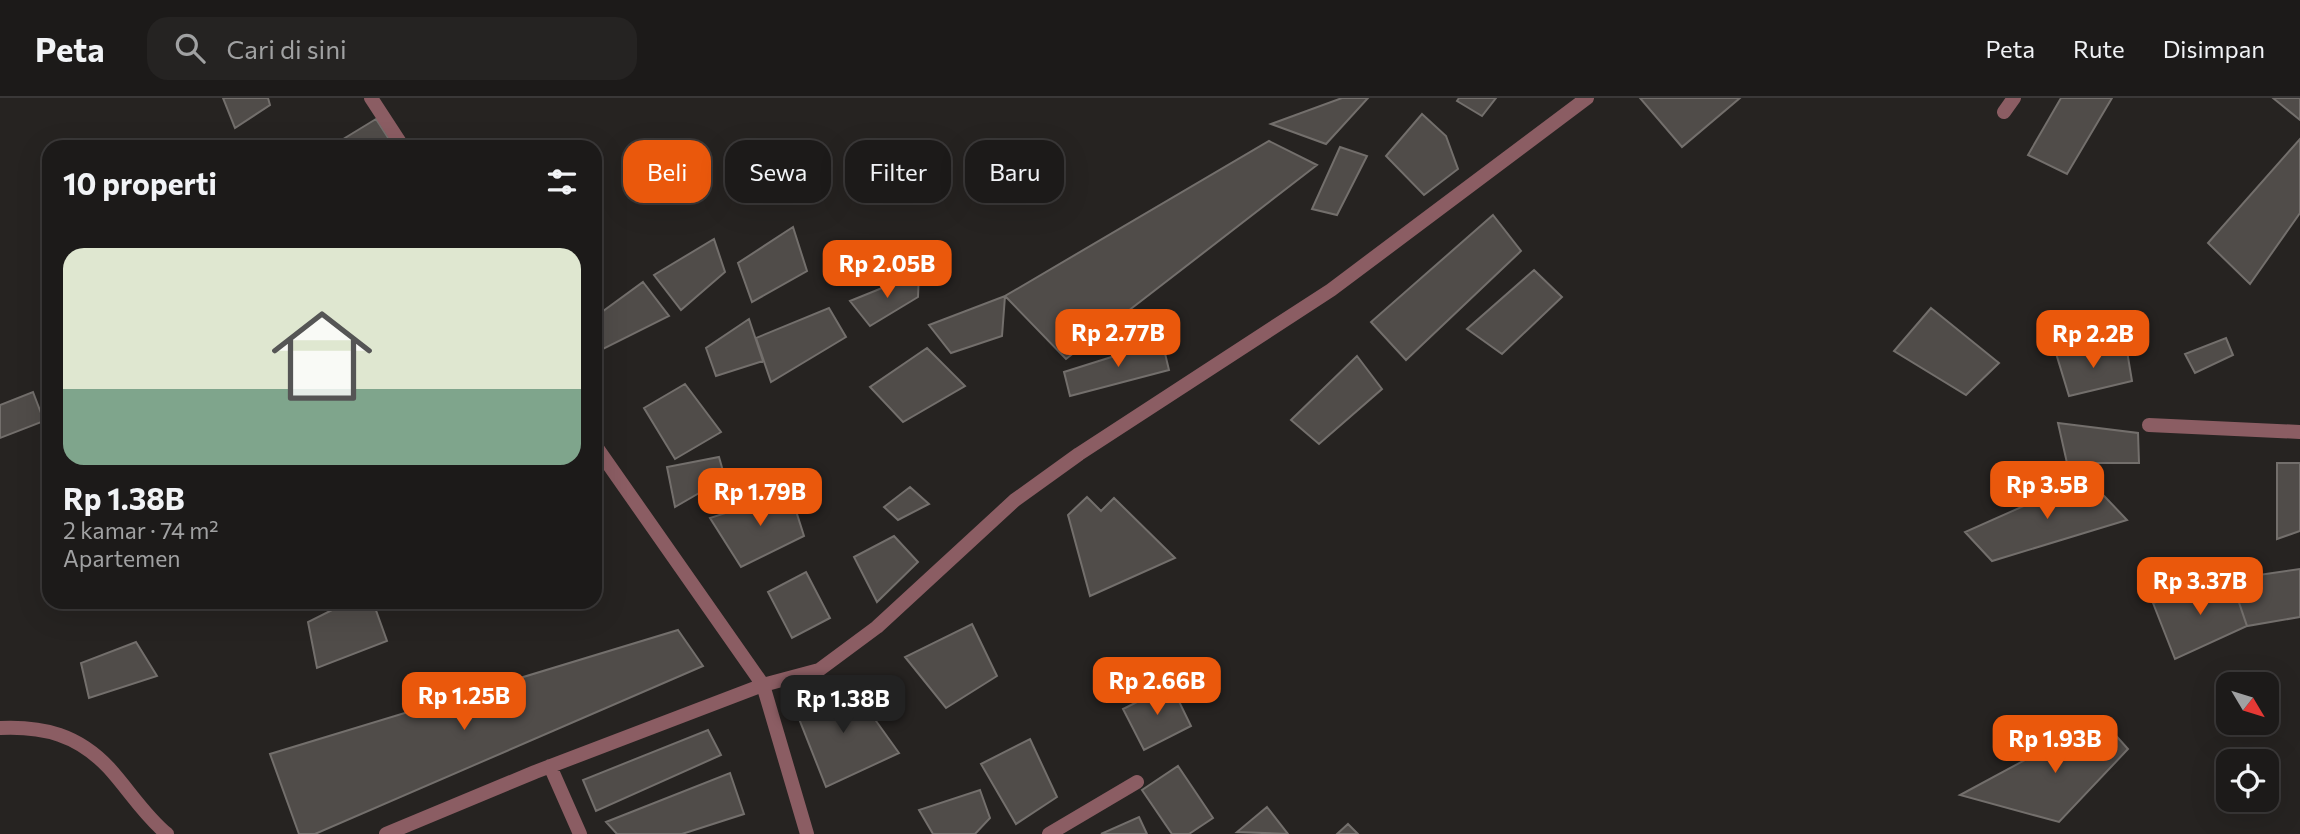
<!DOCTYPE html>
<html lang="id">
<head>
<meta charset="utf-8">
<style>
  body { margin:0; font-family:Commissioner,sans-serif; background:#252322; color:#f1f3f6; height:100vh; display:flex; flex-direction:column; font-size:26px; white-space:nowrap }
  * { box-sizing:border-box; margin:0 }
  p { font-size:23px; color:#a0a1a2 }
  .icon { flex:none; width:38px; height:38px; fill:none; stroke:currentColor; stroke-width:2; stroke-linecap:round; stroke-linejoin:round }
  .map { position:relative; flex:1; overflow:hidden }
  .panel { position:absolute; left:42px; top:42px; width:560px; height:469px; display:flex; flex-direction:column; background:#1c1a19; border-radius:21px; box-shadow:0 7px 28px #0002,0 0 0 2px #3a3838 }
  .panel>* { flex:none }
  .top-card { position:absolute; left:623px; top:42px; width:665px; height:63px; display:flex; gap:14px }
  .needle { width:46px; rotate:128deg }
  .controls { position:absolute; left:2216px; top:574px; display:grid; gap:14px }
  .controls a { display:grid; place-items:center; width:63px; height:63px; border-radius:14px; background:#1c1a19; box-shadow:0 7px 28px #0002,0 0 0 2px #3a3838; font-size:35px }
  .price { position:absolute; translate:-50% -60px; padding:0 16px; border-radius:14px; background:#ea580c; color:#fff; font-size:23px; line-height:46px; filter:drop-shadow(0 2px 4px #0008) }
  .price::after { content:''; position:absolute; left:50%; top:42px; width:21px; height:16px; margin-left:-10px; background:inherit; clip-path:polygon(0 0,100% 0,50% 100%) }
  .price.selected { background:#222; color:#fff }
  ul { padding:0; list-style:none }
  li { display:grid; align-content:center; gap:14px; height:371px; padding:0 21px }
  li+li { border-top:2px solid #3a3838 }
  li span { display:grid; place-items:center; height:217px; border-radius:21px; color:#555 }
  li>.icon { margin-inline-start:auto }
  span .icon { width:126px; height:126px; fill:#fffc; stroke-width:1 }
  li b { font-size:30px }
  h2 { display:flex; justify-content:space-between; align-items:center; height:84px; padding:0 21px; font-size:30px }
  .pill { padding:0 24px; border-radius:21px; background:#1c1a19; box-shadow:0 7px 28px #0002,0 0 0 2px #3a3838; font-size:24px; line-height:63px }
  .pill.selected { background:#ea580c; color:#fff }
  header { display:flex; align-items:center; gap:42px; box-sizing:border-box; height:98px; padding:0 35px; background:#1c1a19; border-bottom:2px solid #3a3838 }
  header strong { font-size:33px }
  nav { display:flex; gap:38px; margin-inline-start:auto; font-size:24px }
  .search { width:490px; height:63px; background:#252322; display:flex; align-items:center; gap:18px; box-sizing:border-box; padding:0 24px; border-radius:21px; color:#a0a1a2; font-size:26px }
  .map>svg:first-child { display:block }
  .building { fill:#504c49; stroke:#736f6c; stroke-width:2 }
  .lines { fill:none; stroke-linecap:round; stroke-linejoin:round }
  .minor { stroke:#8b5d63; stroke-width:14 }
</style>
</head>
<body>
<header>
<strong>Peta</strong>
<div class="search"><svg class="icon" aria-label="search" viewBox="0 0 24 24"><circle cx="10" cy="10" r="6"/><path d="M15 15l6 6"/></svg>Cari di sini</div>
<nav><a>Peta</a><a>Rute</a><a>Disimpan</a></nav>
</header>
<div class="map">
<svg width="2300" height="736" viewBox="0 0 2300 736">
  <rect width="100%" height="100%" fill="#262321"/>
  <path class="building" d="M223 0H268L270 7 235 30Z
    M1342 0H1368L1326 46 1271 26Z
    M1459 0H1496L1482 18 1457 3Z
    M1640 0H1740L1682 49Z
    M2061 0H2112L2067 76 2028 57Z
    M2273 0H2300V22Z
    M1422 16 1446 38 1458 71 1424 97 1386 58Z
    M376 21 394 49H344L340 43Z
    M2300 41V115L2250 186 2208 145Z
    M1269 43 1317 67 1066 261 1005 198Z
    M1340 49 1367 58 1337 117 1312 111Z
    M1493 117 1521 153 1406 262 1371 224Z
    M793 129 807 173 752 204 738 165Z
    M714 141 725 174 681 212 654 177Z
    M1534 172 1562 199 1502 256 1467 231Z
    M919 175 918 199 870 228 850 203Z
    M643 184 669 218 595 255V219Z
    M1005 198 1002 238 951 255 929 227Z
    M829 210 846 239 771 284 756 240Z
    M1931 210 1999 265 1966 297 1894 253Z
    M749 221 763 263 716 278 706 250Z
    M2226 240 2233 257 2195 275 2185 256Z
    M1162 243 1169 272 1070 298 1064 274Z
    M927 250 965 288 903 324 870 289Z
    M2055 252 2127 253 2132 283 2069 298Z
    M1357 258 1382 291 1319 346 1291 322Z
    M685 286 721 334 675 361 644 310Z
    M33 294 44 323 0 340V307Z
    M2058 325 2138 335 2139 365H2067Z
    M719 359 725 380 675 409 667 369Z
    M2277 365H2300V433L2277 441Z
    M2087 380 2127 422 1992 463 1965 434Z
    M910 389 929 406 898 422 884 409Z
    M790 394 804 438 741 469 710 420Z
    M1087 399 1101 413 1114 400 1175 460 1090 498 1068 417Z
    M894 438 918 464 877 504 854 459Z
    M2300 471V519L2247 528 2231 481Z
    M806 474 830 520 792 540 768 494Z
    M2231 481 2247 528 2175 561 2153 505Z
    M348 504H373L387 543 317 570 308 524Z
    M972 526 997 578 946 610 905 559Z
    M678 532 703 568 315 736H299L270 656Z
    M136 544 157 578 89 600 81 565Z
    M1171 587 1191 628 1144 652 1123 611Z
    M851 588 899 655 826 689 794 608Z
    M2101 621 2128 651 2059 724 1960 697Z
    M708 632 721 657 596 713 583 682Z
    M1030 641 1057 699 1016 726 981 666Z
    M1178 668 1213 720 1189 736H1172L1142 692Z
    M730 675 744 716 682 736H617L606 724Z
    M980 692 990 720 975 736H933L919 712Z
    M1267 709 1288 736 1237 734Z
    M1139 719 1147 736H1101Z
    M1348 726 1358 736H1337Z"/>
  <g class="lines">
    <path class="minor" d="M371 0 403 49
      M2004 14 2014 0
      M2149 327 2300 334
      M595 347 763 587 807 736
      M0 630C44 628 78 637 109 670 129 692 144 717 167 736
      M550 668 580 736
      M386 736 535 674 763 587 819 572 877 529 1015 402 1079 356 1331 192 1587 0
      M1049 736 1137 684"/>
  </g>
</svg>
<div class="controls">
<a><svg class="needle" viewBox="-14 -14 28 28"><path d="M0-13l5 13h-10z" fill="#e53935"/><path d="M0 13l5-13h-10z" fill="#a0a1a2"/></svg></a>
<a><svg class="icon" aria-label="locate" viewBox="0 0 24 24"><circle cx="12" cy="12" r="6"/><path d="M12 2v4M12 18v4M2 12h4M18 12h4"/></svg></a>
</div>
<b class="price" style="left:887px;top:202px">Rp 2.05B</b>
<b class="price" style="left:1118px;top:271px">Rp 2.77B</b>
<b class="price" style="left:2093px;top:272px">Rp 2.2B</b>
<b class="price" style="left:2047px;top:423px">Rp 3.5B</b>
<b class="price" style="left:760px;top:430px">Rp 1.79B</b>
<b class="price" style="left:2200px;top:519px">Rp 3.37B</b>
<b class="price" style="left:1157px;top:619px">Rp 2.66B</b>
<b class="price" style="left:464px;top:634px">Rp 1.25B</b>
<b class="price selected" style="left:843px;top:637px">Rp 1.38B</b>
<b class="price" style="left:2055px;top:677px">Rp 1.93B</b>
<div class="top-card">
<a class="pill selected">Beli</a>
<a class="pill">Sewa</a>
<a class="pill">Filter</a>
<a class="pill">Baru</a>
</div>
<section class="panel">
<h2>10 properti<svg class="icon" aria-label="filters" viewBox="0 0 24 24"><path d="M4 7h16M4 17h16"/><circle cx="9" cy="7" r="2"/><circle cx="15" cy="17" r="2"/></svg></h2>
<ul>
<li><span style="background:linear-gradient(#dfe7d0 65%,#7fa58c 0)"><svg class="icon" aria-label="home" viewBox="0 0 24 24"><path d="M3 11l9-7 9 7M6 9v11h12V9"/></svg></span><div><b>Rp 1.38B</b><p>2 kamar · 74 m²</p><p>Apartemen</p></div></li>
</ul>
</section>
</div>
</body>
</html>
